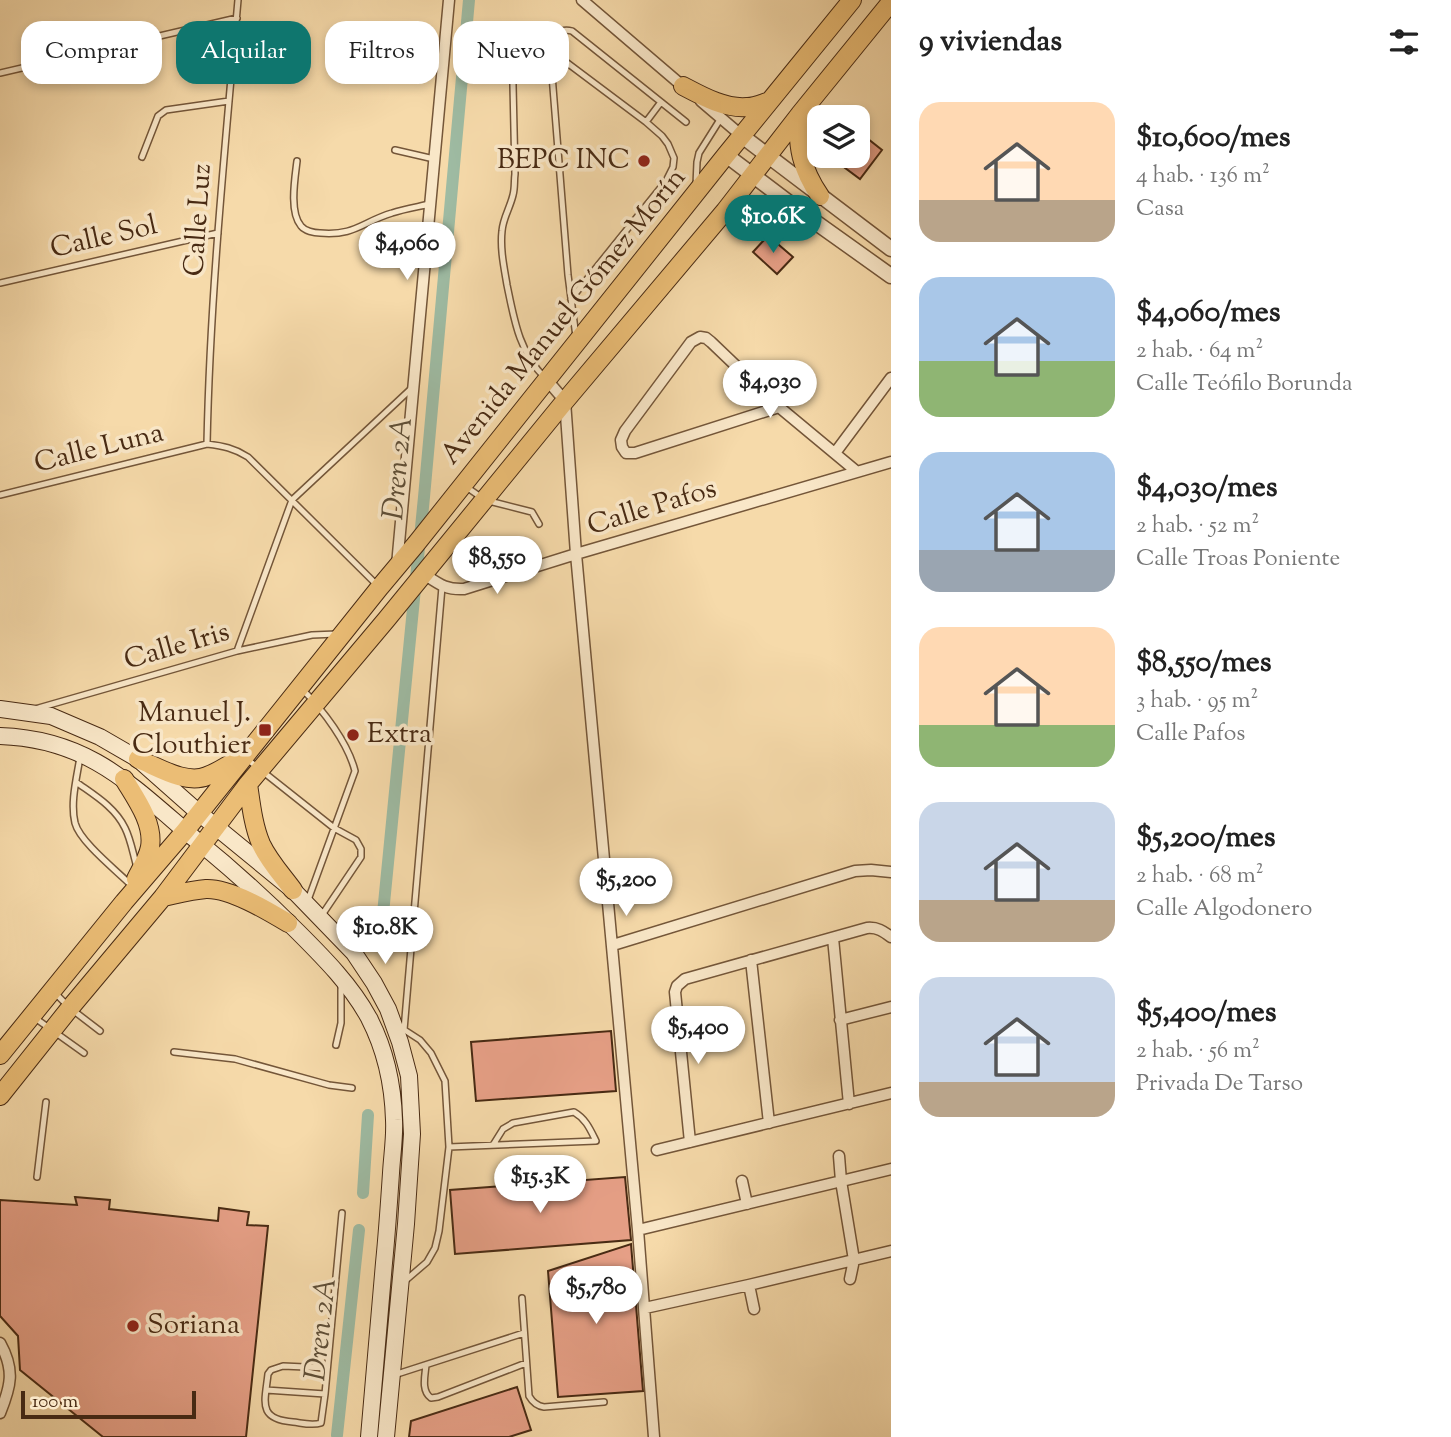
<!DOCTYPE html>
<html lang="es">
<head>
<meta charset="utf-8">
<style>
  body { margin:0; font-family:"Sorts Mill Goudy",serif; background:#f2f2f2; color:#222; height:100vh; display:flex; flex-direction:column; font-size:26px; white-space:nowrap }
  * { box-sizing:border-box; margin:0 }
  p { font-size:23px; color:#767676 }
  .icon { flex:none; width:38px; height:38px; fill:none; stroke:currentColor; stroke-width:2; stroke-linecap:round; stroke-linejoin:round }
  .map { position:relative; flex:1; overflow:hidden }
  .details { display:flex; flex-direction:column; background:#fff; width:560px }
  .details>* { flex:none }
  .hud { position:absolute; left:21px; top:21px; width:665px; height:63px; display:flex; gap:14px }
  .fabs { position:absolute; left:807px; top:105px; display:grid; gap:14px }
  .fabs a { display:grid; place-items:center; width:63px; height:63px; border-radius:14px; background:#fff; box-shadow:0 4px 10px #0003; font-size:35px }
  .scale { position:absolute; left:21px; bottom:18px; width:175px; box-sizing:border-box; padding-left:7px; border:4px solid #482a13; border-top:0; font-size:19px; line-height:24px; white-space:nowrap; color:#482a13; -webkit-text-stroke:5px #f9e7c8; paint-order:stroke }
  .price { position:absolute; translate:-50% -60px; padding:0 16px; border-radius:24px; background:#fff; color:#222; font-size:23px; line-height:46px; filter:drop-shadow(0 2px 4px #0008) }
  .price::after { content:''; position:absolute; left:50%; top:42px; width:21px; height:16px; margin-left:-10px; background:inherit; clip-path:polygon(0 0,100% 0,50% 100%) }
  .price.current { background:#0f766e; color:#fff }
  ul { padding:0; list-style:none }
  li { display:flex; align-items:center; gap:21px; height:175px; padding:0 28px }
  li span { display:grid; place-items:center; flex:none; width:196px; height:140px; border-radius:21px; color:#555 }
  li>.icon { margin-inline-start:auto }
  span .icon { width:84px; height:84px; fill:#fffc; stroke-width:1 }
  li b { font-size:30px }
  h2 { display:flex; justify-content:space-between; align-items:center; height:84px; padding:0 28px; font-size:30px }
  .pill { padding:0 24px; border-radius:21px; background:#fff; box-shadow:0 4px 10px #0003; font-size:24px; line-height:63px }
  .pill.current { background:#0f766e; color:#fff }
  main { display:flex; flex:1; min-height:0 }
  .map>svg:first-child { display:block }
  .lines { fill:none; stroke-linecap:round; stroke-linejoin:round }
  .canal { stroke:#9ebba3; stroke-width:12 }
  .building { fill:#e7a087; stroke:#482a13; stroke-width:2 }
  .service-casing { stroke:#745639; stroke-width:8 }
  .minor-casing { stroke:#745639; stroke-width:13 }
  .tertiary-casing { stroke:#745639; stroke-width:17 }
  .secondary-casing { stroke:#482a13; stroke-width:18 }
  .primary-casing { stroke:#482a13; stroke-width:20 }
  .service { stroke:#f9e7c8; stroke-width:5 }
  .minor { stroke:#f9e7c8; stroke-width:10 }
  .tertiary { stroke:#f9e7c8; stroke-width:14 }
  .secondary { stroke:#f9e7c8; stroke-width:16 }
  .primary { stroke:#ebbd75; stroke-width:18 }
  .poi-dot { fill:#8f2418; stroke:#f9e7c8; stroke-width:2.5 }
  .labels { text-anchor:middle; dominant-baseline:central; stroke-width:7; stroke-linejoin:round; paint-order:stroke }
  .poi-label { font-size:28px; fill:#482a13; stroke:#f9e7c8; text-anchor:end }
  .street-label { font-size:28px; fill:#482a13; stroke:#f9e7c8 }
  .water-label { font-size:30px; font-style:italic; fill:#5e4e37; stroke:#f9e7c8 }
</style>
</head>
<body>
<main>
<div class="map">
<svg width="891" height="1437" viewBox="0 0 891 1437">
  <rect width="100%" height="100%" fill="#f6daaa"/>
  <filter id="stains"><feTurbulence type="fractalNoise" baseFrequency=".00286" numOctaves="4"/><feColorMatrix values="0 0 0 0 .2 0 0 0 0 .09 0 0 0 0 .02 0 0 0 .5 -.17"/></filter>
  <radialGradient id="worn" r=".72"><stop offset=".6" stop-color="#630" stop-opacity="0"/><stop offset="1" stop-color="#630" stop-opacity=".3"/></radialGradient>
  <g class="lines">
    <path class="canal" d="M380 944 424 497 469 0
      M363 1193 368 1115
      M337 1435 359 1230"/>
  </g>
  <path class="building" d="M858 131 882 150 860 179 829 156H858Z
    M765 239H772L793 257 777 274 753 252Z
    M611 1031 616 1091 476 1101 471 1042Z
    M625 1177 631 1240 455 1254 450 1190Z
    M75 1197 110 1200 109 1209 218 1221 219 1208 249 1212 247 1225 268 1226 246 1437H103L20 1370 18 1336 0 1316V1200L77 1205Z
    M631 1244 643 1391 558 1397 548 1271Z
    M517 1387 531 1430 509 1437H409L411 1421Z"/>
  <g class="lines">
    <defs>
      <path id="service" d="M512 41 515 174C514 181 515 188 513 195 510 208 503 218 502 231 500 249 504 267 507 285 514 319 519 352 545 378
        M550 50 646 122 662 136 668 144 674 158 673 167 666 181 571 299
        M0 73 237 18
        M646 122 661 102
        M395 150 434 159
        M142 157 158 116 166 110 229 101
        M297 161C295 178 289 212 301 226 305 231 314 233 320 233 355 236 362 222 392 213 404 209 417 207 430 204
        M696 185 697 162 699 153 721 118
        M0 283 218 233
        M576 337 568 275 550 50C554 38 558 27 572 31L686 122
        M207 444C210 296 225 148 238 0
        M465 486 485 500 532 512 539 524
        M0 495 207 444C223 446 234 448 248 457L377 585
        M237 651 292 500 413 387
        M303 690C323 710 348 743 355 771L308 900
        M35 709 237 651 312 635 337 634
        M80 757C77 777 70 802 75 823 80 842 117 871 131 885
        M247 759 334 828 356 840 361 849V857L322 915
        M76 782C94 795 115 807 125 828 131 840 133 854 137 867
        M55 993 70 1008 100 1031
        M35 1018 84 1053
        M403 1029 420 1040 431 1053 445 1081 449 1147 439 1231 435 1248 427 1262 406 1280
        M404 1030 442 587
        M336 1045 341 1023V985
        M174 1052 235 1059 329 1085 352 1088
        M449 1147 596 1141C590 1129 586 1119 574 1112L513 1123 503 1129 493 1145
        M37 1177 46 1102
        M522 1298 529 1396C533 1403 537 1406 544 1407L604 1402
        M426 1365C425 1376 421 1391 431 1398L438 1397 526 1363
        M327 1368 283 1366 271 1370 268 1374C265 1402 257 1419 293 1422 302 1423 312 1426 321 1423L325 1394 342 1213
        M394 1375 524 1333
        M266 1390 325 1394"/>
      <path id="minor" d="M582 0 686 89
        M701 101 742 136
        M547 380 565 401 576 554 638 1230 654 1437
        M779 407 635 453H626L622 447 621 440 625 431 691 342 700 337 706 338 711 342 779 407 856 471
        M835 453 891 378
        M397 565 449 0
        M424 574C439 584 446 590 464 589L576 554 891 462
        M833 938 849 1104
        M613 945 855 871 871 870 891 872
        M751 960 769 1123
        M840 1020 891 1007
        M690 1142 675 992 677 986 685 979 867 928C877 927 883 931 891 937
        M657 1150 891 1093
        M839 1156 841 1181 854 1260 850 1279
        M742 1181 747 1204
        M638 1230 891 1169
        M749 1285 754 1309
        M645 1308 749 1285 891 1251
        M0 1343C15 1370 11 1386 0 1413"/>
      <path id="tertiary" d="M742 136 891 249
        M726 155 804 214 891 276"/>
      <path id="secondary" d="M0 709 51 716 100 737 138 759 199 813 293 890 354 953 374 983 388 1009 400 1042 409 1076 412 1134 406 1224 386 1437
        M0 736C90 739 132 786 196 840 232 869 266 900 298 932 324 958 351 985 369 1018 385 1049 393 1085 394 1120 395 1137 392 1155 391 1173 389 1203 387 1233 384 1263 379 1321 374 1379 369 1437"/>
      <path id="primary" d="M683 86C702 96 725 109 747 107 755 107 763 103 770 101
        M800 114C796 145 802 170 820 196
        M725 211C752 208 777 208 804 214
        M138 759C158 767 186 785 207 776 218 772 228 765 237 760
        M124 779C136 799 154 823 150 847 148 858 141 869 136 879
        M248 784C251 804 253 825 261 844 269 861 282 875 293 890
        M163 897C177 894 192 890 206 889 230 888 268 911 288 923
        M0 1055 124 902 185 831 380 587 416 544 726 155 852 0
        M0 1096 70 1008 163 897 248 784 386 620 565 401 725 211 800 114 891 2"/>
    </defs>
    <use href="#service" class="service-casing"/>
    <use href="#minor" class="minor-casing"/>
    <use href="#tertiary" class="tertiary-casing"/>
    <use href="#secondary" class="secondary-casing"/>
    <use href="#primary" class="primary-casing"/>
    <use href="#service" class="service"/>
    <use href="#minor" class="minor"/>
    <use href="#tertiary" class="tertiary"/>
    <use href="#secondary" class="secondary"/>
    <use href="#primary" class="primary"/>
  </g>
  <g class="poi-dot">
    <circle cx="644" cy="161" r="7"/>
    <rect x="258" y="723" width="14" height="14" rx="3.5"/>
    <circle cx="353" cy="735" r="7"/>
    <circle cx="133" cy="1326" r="7"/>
  </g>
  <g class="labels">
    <g class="poi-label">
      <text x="630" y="161">BEPC INC</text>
      <text x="251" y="714">Manuel J.<tspan x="251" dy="32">Clouthier</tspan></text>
      <text x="367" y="735" text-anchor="start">Extra</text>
      <text x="147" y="1326" text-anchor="start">Soriana</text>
    </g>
    <g class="street-label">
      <text transform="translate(199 220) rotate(-86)">Calle Luz</text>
      <text transform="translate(104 238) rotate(-13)">Calle Sol</text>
      <text transform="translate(564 317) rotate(-51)">Avenida Manuel Gómez Morín</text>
      <text transform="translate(99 449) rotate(-14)">Calle Luna</text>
      <text transform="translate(652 508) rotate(-17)">Calle Pafos</text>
      <text transform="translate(177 647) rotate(-16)">Calle Iris</text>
    </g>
    <g class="water-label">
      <text transform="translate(399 469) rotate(-85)">Dren 2A</text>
      <text transform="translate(322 1330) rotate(-84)">Dren 2A</text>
    </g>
  </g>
  <rect width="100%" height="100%" filter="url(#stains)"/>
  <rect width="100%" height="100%" fill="url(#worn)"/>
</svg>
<div class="fabs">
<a><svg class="icon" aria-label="layers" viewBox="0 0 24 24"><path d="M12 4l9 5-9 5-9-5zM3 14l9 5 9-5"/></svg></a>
</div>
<div class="scale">100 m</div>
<b class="price current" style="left:773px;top:255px">$10.6K</b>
<b class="price" style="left:407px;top:282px">$4,060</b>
<b class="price" style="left:770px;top:420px">$4,030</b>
<b class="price" style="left:497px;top:596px">$8,550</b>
<b class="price" style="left:626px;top:918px">$5,200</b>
<b class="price" style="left:385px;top:966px">$10.8K</b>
<b class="price" style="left:698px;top:1066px">$5,400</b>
<b class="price" style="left:540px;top:1215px">$15.3K</b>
<b class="price" style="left:596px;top:1326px">$5,780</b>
<div class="hud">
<a class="pill">Comprar</a>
<a class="pill current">Alquilar</a>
<a class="pill">Filtros</a>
<a class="pill">Nuevo</a>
</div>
</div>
<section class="details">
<h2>9 viviendas<svg class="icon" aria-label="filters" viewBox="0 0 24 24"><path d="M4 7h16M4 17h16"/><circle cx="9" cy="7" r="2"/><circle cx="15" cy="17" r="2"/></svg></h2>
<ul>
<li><span style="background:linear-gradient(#ffd9b3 70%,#b9a48a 0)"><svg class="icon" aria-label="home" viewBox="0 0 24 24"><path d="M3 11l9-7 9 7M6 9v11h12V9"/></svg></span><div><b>$10,600/mes</b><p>4 hab. · 136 m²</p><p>Casa</p></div></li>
<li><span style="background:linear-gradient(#a9c7e8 60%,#8fb573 0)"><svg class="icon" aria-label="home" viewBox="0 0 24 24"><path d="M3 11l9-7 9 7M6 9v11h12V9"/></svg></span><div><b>$4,060/mes</b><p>2 hab. · 64 m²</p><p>Calle Teófilo Borunda</p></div></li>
<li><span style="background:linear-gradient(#a9c7e8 70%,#9aa5b1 0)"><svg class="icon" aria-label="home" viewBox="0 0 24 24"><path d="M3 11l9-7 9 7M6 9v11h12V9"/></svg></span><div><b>$4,030/mes</b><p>2 hab. · 52 m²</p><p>Calle Troas Poniente</p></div></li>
<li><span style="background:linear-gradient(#ffd9b3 70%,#8fb573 0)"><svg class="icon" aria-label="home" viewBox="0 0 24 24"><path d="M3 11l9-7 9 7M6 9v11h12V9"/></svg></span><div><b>$8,550/mes</b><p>3 hab. · 95 m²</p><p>Calle Pafos</p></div></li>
<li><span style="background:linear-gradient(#c9d6e8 70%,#b9a48a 0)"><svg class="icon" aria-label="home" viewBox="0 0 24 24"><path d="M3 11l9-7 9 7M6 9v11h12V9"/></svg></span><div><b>$5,200/mes</b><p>2 hab. · 68 m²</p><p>Calle Algodonero</p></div></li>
<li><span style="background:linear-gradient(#c9d6e8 75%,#b9a48a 0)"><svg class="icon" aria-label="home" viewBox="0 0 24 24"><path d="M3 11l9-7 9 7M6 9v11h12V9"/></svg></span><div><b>$5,400/mes</b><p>2 hab. · 56 m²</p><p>Privada De Tarso</p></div></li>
</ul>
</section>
</main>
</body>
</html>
